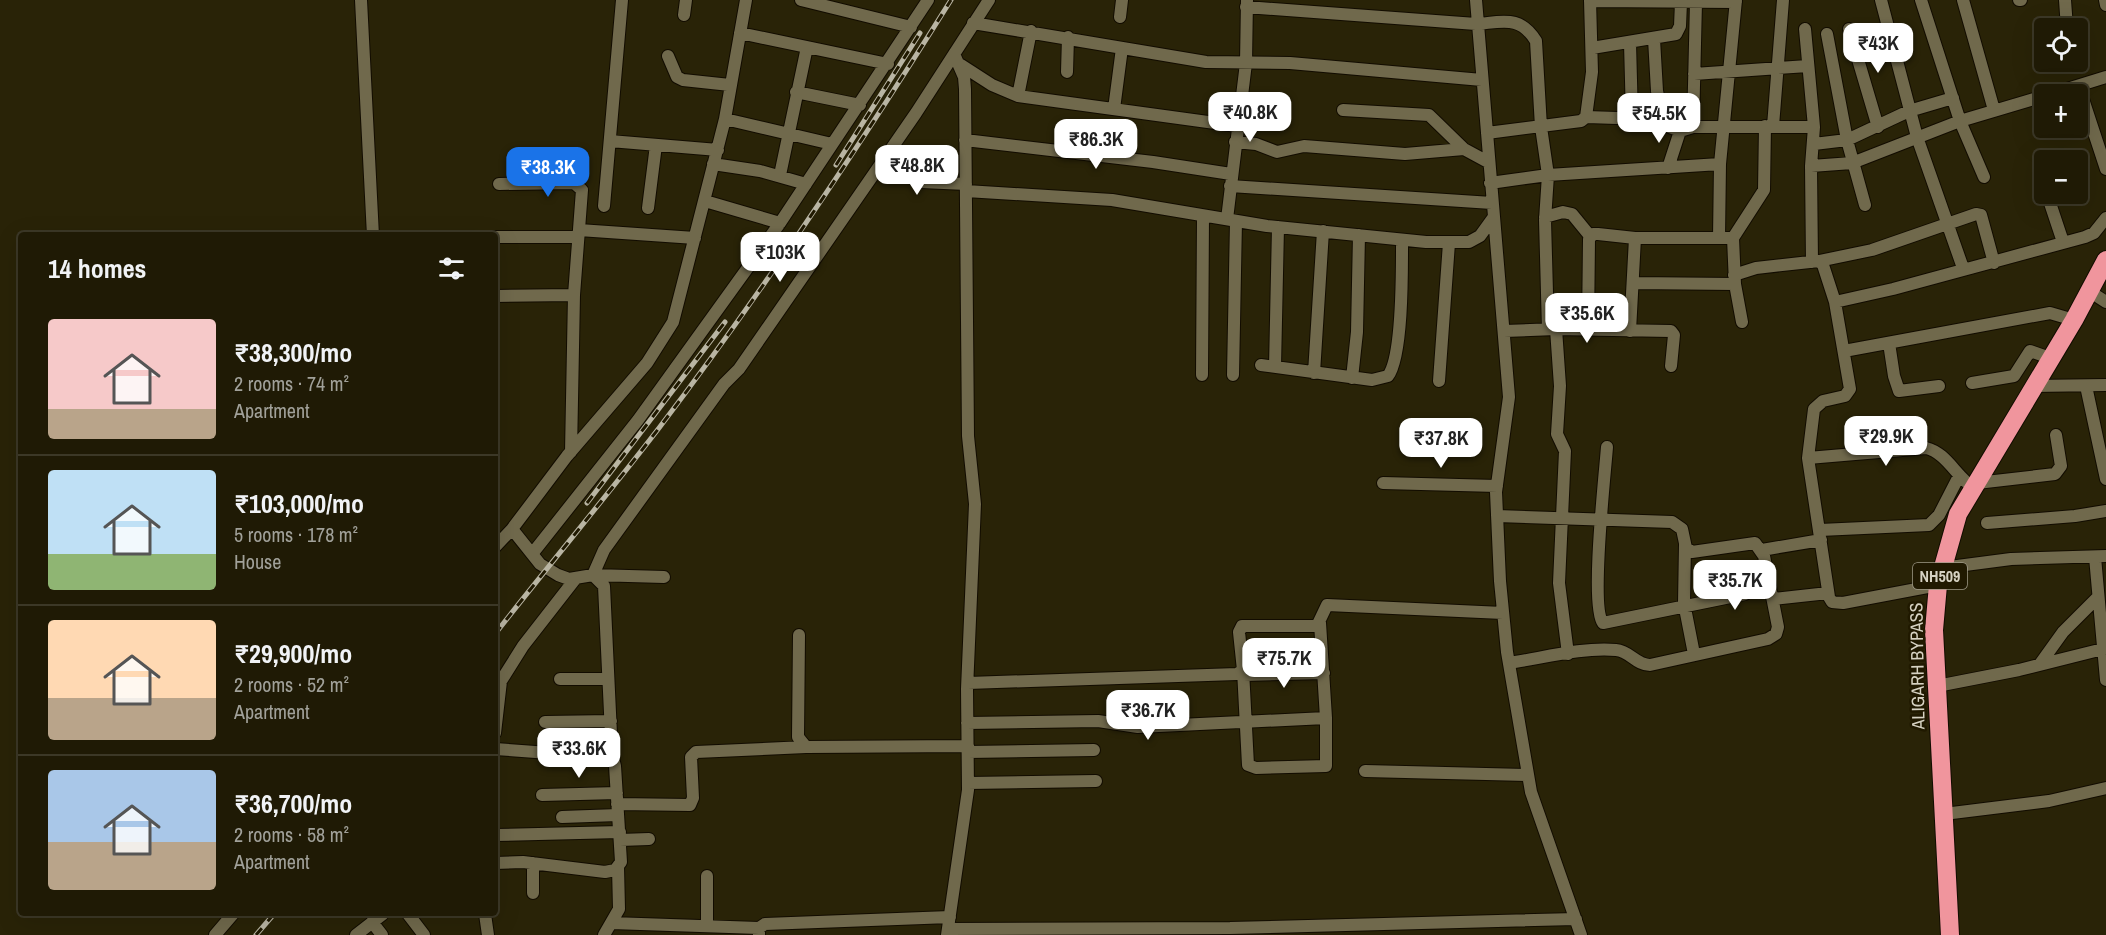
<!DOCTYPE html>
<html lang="en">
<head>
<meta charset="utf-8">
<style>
  body { margin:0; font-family:"Archivo Narrow",sans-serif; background:#27230f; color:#f1f3f6; height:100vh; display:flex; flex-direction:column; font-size:22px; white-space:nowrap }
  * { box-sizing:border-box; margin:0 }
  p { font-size:20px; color:#a1a19a }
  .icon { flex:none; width:33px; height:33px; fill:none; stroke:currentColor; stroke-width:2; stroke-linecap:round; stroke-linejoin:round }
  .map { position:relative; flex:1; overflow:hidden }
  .drawer { position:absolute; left:18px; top:232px; width:480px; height:684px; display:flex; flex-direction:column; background:#1f1a05; border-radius:6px; box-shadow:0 6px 24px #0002,0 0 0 2px #3c3827 }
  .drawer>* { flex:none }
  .fabs { position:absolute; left:2034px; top:18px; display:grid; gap:12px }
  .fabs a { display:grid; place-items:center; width:54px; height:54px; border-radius:6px; background:#1f1a05; box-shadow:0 6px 24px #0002,0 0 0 2px #3c3827; font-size:30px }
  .price { position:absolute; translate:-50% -51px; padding:0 14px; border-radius:12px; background:#fff; color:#222; font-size:20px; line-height:39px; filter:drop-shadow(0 2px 3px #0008) }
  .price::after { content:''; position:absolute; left:50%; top:36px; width:18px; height:14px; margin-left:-9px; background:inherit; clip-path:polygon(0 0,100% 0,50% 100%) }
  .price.current { background:#1a73e8; color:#fff }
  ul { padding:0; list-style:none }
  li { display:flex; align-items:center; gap:18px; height:150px; padding:0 30px }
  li+li { border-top:2px solid #3c3827 }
  li span { display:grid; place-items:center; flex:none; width:168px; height:120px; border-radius:6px; color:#555 }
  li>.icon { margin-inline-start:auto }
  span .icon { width:72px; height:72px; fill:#fffc; stroke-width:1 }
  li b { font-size:26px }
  h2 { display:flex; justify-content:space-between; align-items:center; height:72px; padding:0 30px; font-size:26px }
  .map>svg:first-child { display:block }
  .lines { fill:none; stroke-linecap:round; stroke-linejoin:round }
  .minor-casing { stroke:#120c00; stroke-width:14 }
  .highway-casing { stroke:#120c00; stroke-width:20 }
  .minor { stroke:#70694c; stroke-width:12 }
  .highway { stroke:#f0959d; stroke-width:18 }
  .rail-casing { stroke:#b9b5a3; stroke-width:5 }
  .rail { stroke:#201900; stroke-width:3; stroke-dasharray:9; stroke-linecap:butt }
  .labels { text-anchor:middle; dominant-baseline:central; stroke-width:5; stroke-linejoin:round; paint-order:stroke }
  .shield { fill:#201900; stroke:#9f9a88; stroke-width:1.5 }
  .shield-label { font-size:16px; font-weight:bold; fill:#d6d2c2 }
  .street-label { font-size:18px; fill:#d6d2c2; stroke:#201900 }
</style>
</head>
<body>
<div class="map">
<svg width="2106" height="935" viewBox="0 0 2106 935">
  <rect width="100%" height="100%" fill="#292307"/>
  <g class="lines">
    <defs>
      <path id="minor" d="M361 0 373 236
        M801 0 911 27
        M1476 0 1509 397 1496 492 1500 581 1507 652 1531 792 1581 935
        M1881 0 1917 137 1963 268
        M1921 0 1960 121 1984 177
        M1963 0 1994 110
        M2019 0H2021
        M2065 0 2067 28
        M2105 0 2106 5
        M1590 1 1736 2
        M1246 7 1476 24C1503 22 1520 15 1536 41L1541 127 1548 175 1545 220 1548 329
        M684 15 686 0
        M1120 17 1122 0
        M973 23 1206 62 1290 63 1482 80
        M1805 29 1814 127 1811 166 1812 262
        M1849 29 1878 127
        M740 33 888 64
        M1827 34 1847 140 1865 205
        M1654 39 1657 91 1664 124
        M1630 43 1632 118
        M1592 48 1676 34 1680 26 1681 2
        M668 56 677 77 683 80 730 85
        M2073 62 2074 64
        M961 65 992 85 1018 96 1237 126
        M1067 72 1068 37
        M1694 74 1808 66
        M2079 87 2106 169
        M796 92 860 105
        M2051 94 2106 77
        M1018 96 1031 31
        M1114 109 1122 48
        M1343 110 1429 115 1464 149
        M1586 117 1648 119 1680 131 1693 127H1814
        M725 119 832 144
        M1773 126 1783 0
        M1693 127 1696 2
        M1487 133 1581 121 1586 117 1592 72 1590 0
        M965 140 1153 162 1231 174
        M610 141 718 150
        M1235 142 1256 144 1277 152 1304 146 1405 154 1464 149 1488 162
        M1814 144 1847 140 1909 111 1953 98
        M882 162 922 182 966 184
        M713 164 760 171 806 184
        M1811 166 1852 163 1960 121 2044 96
        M1668 168 1680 131
        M2039 171 2044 186
        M780 175 807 47
        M1490 183 1548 175 1720 164 1736 0
        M499 184 574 183 582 190 574 295 571 452
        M1230 186 1492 203
        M966 191 1112 200 1267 226 1426 242H1469L1480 236 1493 218
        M2047 194 2063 242
        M705 201 780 223
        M604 206 622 0
        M648 208 656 145
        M1545 217 1563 212 1572 214 1590 236
        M1227 219 1246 63 1247 0
        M579 230 695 238
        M495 237H578
        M1719 238 1720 164
        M1733 238 1764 190 1765 126
        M1819 261 1872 250 1976 214 1981 215 1994 263
        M1734 275 1756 268 1819 261 1823 265 1835 302 1850 389 1845 396 1823 401 1814 409 1808 458 1829 597 1832 602 1843 603 1938 585
        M1633 283 1735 284
        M2089 291 2106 302
        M495 296 574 295
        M1835 302 1893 289 2085 237 2094 233 2106 218
        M1556 329 1560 386 1557 434 1565 451 1559 583 1568 654
        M1588 329 1589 239 1593 234H1598L1635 238H1733L1735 284 1742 322
        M1504 331 1556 329 1671 331 1674 335 1671 366
        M1630 331 1635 238
        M1889 343 1894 376 1899 391 1939 386
        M1844 351 2050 313 2074 320
        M1261 365 1372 380 1388 376C1403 356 1402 269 1402 240
        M1275 367 1278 227
        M1314 373 1323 231
        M1202 375 1203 217
        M1233 375 1236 221
        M1352 378 1357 332 1359 235
        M1439 381 1449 243
        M1972 383 2014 376 2030 351 2050 358
        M2032 386 2106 385
        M2086 386 2106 479
        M1607 447C1605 474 1590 607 1603 623L1745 594 1769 579
        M1808 458 1926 448C1947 453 1956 477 1974 488
        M1383 483 1497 486
        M1977 483 2055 474 2061 466 2056 435
        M1497 516 1672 522 1682 529 1686 548 1692 552 1755 543 1764 556 1778 627 1776 634 1768 639 1650 665C1636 665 1630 651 1616 650 1582 647 1543 658 1509 663
        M1987 523 2075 516 2106 511
        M1820 530 1929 525 1939 515 1959 476
        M1685 544 1684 603 1694 654
        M495 547 512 529
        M1762 550 1821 540
        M532 554 638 420 780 223 928 0
        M2095 557 2106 680
        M1942 568 2011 559 2106 556
        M664 577 593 575 604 550 724 384 739 369 916 113 989 0
        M1773 599 1828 593
        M799 635 798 737 806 747 968 746
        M2040 664 2063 632 2098 597
        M1243 670 1248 765 1256 768 1326 766V718L1320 623
        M1244 675 1324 673
        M560 679H608
        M968 683 1237 674 1243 670 1239 632 1242 626H1317L1327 605 1503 613
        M1937 686 2019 670 2103 649
        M545 722 611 721
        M967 723 1098 721 1138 727 1326 718
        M495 733 501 681 523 646 576 578
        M495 749 604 757 612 755 604 586 593 575 569 579 558 575 540 564 512 529 567 456 647 363 673 322 725 119 746 0
        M968 752 1094 750
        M1365 771 1527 775
        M968 783 1096 781
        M542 795 617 793
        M617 804 690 805 693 798 691 757 696 752 806 747
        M1944 814 2049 801 2106 788
        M562 817 618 815
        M495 835 620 832
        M620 840 649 839
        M495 863 523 862 605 872 615 870 621 862 615 766 612 755
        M533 863V893
        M408 914 424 935
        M485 914 488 935
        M372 922 382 935
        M611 923 759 928
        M707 925V876
        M948 929 1230 928 1576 919
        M215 935 233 914
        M356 935 383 914
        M604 935 619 909 618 867
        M759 935V928L765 924 950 917
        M947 935 968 790 967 689 975 504 968 436 965 89 964 77 954 54"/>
      <path id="highway" d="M1950 935 1934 630 1938 585 1958 514 2074 320 2106 260"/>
    </defs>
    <use href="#minor" class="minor-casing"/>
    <use href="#highway" class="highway-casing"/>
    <use href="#minor" class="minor"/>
    <use href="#highway" class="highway"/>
    <defs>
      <path id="rail" d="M836 165 920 33
        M587 503 725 322
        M495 634C549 565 606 497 659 428 764 290 859 147 951 0
        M256 935 274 914"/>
    </defs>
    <use href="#rail" class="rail-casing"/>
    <use href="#rail" class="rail"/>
  </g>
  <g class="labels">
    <rect class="shield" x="1913" y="563" width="54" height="26" rx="4.5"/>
    <g class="shield-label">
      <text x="1940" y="576">NH509</text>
    </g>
    <g class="street-label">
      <text transform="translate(1917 666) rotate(-91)">ALIGARH BYPASS</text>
    </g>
  </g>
</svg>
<div class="fabs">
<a><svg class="icon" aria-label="locate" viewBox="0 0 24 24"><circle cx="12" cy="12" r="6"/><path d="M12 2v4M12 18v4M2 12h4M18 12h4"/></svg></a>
<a>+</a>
<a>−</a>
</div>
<b class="price" style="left:1878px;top:74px">₹43K</b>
<b class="price" style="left:1250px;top:143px">₹40.8K</b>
<b class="price" style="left:1659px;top:144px">₹54.5K</b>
<b class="price" style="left:1096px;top:170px">₹86.3K</b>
<b class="price" style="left:917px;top:196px">₹48.8K</b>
<b class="price current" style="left:548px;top:198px">₹38.3K</b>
<b class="price" style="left:780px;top:283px">₹103K</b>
<b class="price" style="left:1587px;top:344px">₹35.6K</b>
<b class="price" style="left:1886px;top:467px">₹29.9K</b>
<b class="price" style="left:1441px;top:469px">₹37.8K</b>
<b class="price" style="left:1735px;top:611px">₹35.7K</b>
<b class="price" style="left:1284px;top:689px">₹75.7K</b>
<b class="price" style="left:1148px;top:741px">₹36.7K</b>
<b class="price" style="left:579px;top:779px">₹33.6K</b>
<section class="drawer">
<h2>14 homes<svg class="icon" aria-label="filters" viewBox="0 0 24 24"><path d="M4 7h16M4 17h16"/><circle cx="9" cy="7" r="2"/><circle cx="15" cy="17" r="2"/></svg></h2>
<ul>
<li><span style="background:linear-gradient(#f6c9c9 75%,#b9a48a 0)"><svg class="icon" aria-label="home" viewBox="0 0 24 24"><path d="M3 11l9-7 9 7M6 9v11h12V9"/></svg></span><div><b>₹38,300/mo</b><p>2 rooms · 74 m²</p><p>Apartment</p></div></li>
<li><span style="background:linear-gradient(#bfe0f5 70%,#8fb573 0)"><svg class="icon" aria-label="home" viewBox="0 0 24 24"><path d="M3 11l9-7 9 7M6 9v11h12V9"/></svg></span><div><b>₹103,000/mo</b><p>5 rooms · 178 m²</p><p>House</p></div></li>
<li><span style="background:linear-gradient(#ffd9b3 65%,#b9a48a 0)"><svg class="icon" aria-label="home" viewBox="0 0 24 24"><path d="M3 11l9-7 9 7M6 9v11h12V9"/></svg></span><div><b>₹29,900/mo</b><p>2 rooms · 52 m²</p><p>Apartment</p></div></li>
<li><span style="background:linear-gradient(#a9c7e8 60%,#b9a48a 0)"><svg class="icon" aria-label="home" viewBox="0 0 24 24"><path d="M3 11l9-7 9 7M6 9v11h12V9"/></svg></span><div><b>₹36,700/mo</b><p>2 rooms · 58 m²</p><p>Apartment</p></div></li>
</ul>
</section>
</div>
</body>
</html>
